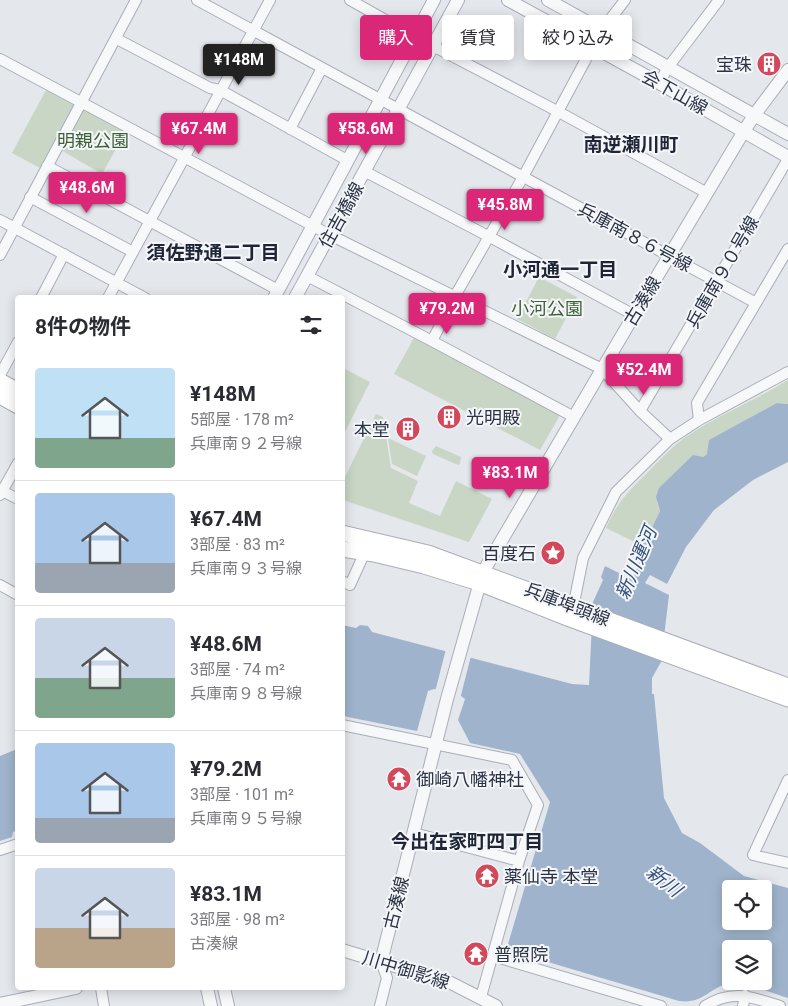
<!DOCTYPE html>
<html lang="ja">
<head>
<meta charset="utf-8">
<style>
  body { margin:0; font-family:Roboto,"Noto Sans JP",sans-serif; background:#f2f2f3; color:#2b2b33; height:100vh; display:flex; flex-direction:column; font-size:19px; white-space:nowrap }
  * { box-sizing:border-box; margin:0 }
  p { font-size:16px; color:#7c7c81 }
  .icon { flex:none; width:28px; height:28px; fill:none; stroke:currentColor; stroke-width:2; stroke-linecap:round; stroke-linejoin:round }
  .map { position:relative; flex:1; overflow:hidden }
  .panel { position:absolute; left:15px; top:295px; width:330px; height:695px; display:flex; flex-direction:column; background:#fff; border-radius:5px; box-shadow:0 2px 12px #0003 }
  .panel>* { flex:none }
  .top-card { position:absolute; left:360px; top:15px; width:352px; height:45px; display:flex; gap:10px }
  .controls { position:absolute; left:722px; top:880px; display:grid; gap:10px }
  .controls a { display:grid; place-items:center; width:50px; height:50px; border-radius:5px; background:#fff; box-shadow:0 2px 12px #0003; font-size:25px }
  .price { position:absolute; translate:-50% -42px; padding:0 11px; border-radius:5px; background:#db2777; color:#fff; font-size:16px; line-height:32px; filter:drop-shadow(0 1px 2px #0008) }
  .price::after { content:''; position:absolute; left:50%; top:30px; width:15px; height:11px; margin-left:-8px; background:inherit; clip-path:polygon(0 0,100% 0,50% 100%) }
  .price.current { background:#222; color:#fff }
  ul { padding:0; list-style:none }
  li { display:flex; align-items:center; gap:15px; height:125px; padding:0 20px }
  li+li { border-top:1px solid #e1e1e2 }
  li span { display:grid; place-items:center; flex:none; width:140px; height:100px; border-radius:5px; color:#555 }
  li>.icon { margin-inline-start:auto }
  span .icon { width:60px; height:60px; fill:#fffc; stroke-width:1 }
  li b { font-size:21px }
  h2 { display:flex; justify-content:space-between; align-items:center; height:60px; padding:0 20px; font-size:21px }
  .chip { padding:0 18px; border-radius:5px; background:#fff; box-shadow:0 2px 12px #0003; font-size:18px; line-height:45px }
  .chip.current { background:#db2777; color:#fff }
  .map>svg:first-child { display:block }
  .green { fill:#c9d6c5 }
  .water { fill:#9fb4cc; fill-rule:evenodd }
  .pier { fill:#e4e7ec }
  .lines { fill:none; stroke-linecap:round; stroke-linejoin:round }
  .minor-casing { stroke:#a9aeb7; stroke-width:12 }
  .tertiary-casing { stroke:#a9aeb7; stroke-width:14 }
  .secondary-casing { stroke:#a9aeb7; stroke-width:17 }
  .minor { stroke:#f7f8fa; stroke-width:10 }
  .tertiary { stroke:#f7f8fa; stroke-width:12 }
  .secondary { stroke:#fff; stroke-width:15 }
  .labels { text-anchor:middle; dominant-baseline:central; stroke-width:4; stroke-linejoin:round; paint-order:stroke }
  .poi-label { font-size:18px; fill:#2b3445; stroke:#f4f6f9; text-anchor:start }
  .street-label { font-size:18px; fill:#2b3445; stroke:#f4f6f9 }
  .park-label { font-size:18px; fill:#3f6138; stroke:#f4f6f9 }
  .neighbourhood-label { font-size:19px; font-weight:bold; fill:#1d2536; stroke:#f4f6f9 }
  .water-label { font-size:19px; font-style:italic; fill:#34527a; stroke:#f4f6f9 }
</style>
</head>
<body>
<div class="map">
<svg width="788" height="1006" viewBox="0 0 788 1006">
  <rect width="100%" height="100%" fill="#e4e7ec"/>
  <path class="green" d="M46 90 74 105 40 168 12 153Z
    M83 107 126 131 102 174 59 149Z
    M539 277 577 297 555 339 517 319Z
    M415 336 560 415 540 450 394 374Z
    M343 368 370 382 343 436Z
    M788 380V404L777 403 703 457 657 502 660 511 643 546 606 528C618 501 627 493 647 473 661 459 673 445 690 434 721 414 756 400 788 380Z
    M376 414 383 417 391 468 418 481 409 503 440 516 456 481 492 499 469 542 343 500V478L344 479Z
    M388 438 426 456 417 476 392 464Z
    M436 446 461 457 460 464 458 465 433 454 432 451Z"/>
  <path class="water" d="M777 403 788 404V462L753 480 714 510 686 547 667 584 650 575 645 583 669 595 661 662 652 678V694H654L664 798 682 833 700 843 744 876 788 888V998C771 993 743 980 727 984 708 989 703 1004 679 1001L511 951 508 944 550 802 520 754 470 743 458 720 465 699 461 696 434 689 428 691 417 731 343 716 342 625 356 628 360 625 368 626 372 632 572 684 589 685 593 602 603 580 601 577 605 566 619 573 620 580 633 577 645 550 642 548 660 511 656 497 659 488 693 455 703 457 707 454 709 440ZM731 889H764V921H731ZM731 949H764V981H731Z
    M17 749V830L13 832 12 837 0 841V756Z"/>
  <path class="pier" d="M446 649 471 656 460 699 435 692Z"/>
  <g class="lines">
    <defs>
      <path id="minor" d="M197 0 756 303
        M350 0 414 36
        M117 39 210 88 220 90 347 160
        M433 46 557 111 707 193
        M0 59 330 235 602 369 640 411 670 439
        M659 83 669 66 719 0
        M290 129 322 68
        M47 166 278 290
        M364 171 488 236 634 315
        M30 197 133 252
        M0 220 145 298
        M0 255 136 0
        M307 276 432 341 574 417
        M41 298 64 254
        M108 298 270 0
        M432 341 455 296 523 177 593 46 602 30 625 0
        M0 375 18 342
        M640 411 788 159
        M699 420 697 403 788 249
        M0 490 18 499
        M0 495 18 463
        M342 581 350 585 365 552
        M0 585 18 595
        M572 613 583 558 616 492 670 439 699 420 788 372
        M342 725 512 760 538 805 519 861 481 997
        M788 780 753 855 788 863
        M414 833 519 861
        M0 850 18 844
        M493 956 661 1006
        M101 988 104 1006
        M380 1006 387 978 381 962
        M705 1006C733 989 751 997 780 1006
        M743 1006 745 995"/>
      <path id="tertiary" d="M508 0 659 83 788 157
        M548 0 788 134
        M274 298 434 0
        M295 298 458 0
        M342 950 451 983 496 1006
        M381 962 447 699 483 572 634 315 744 131 755 114 788 70
        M207 988 211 1006
        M224 988 228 1006
        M0 1004 76 988"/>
      <path id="secondary" d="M0 381 18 391
        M0 396 18 406
        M342 533 428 553 788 686
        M342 549 374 554 424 566 479 583 570 619 788 699"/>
    </defs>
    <use href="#minor" class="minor-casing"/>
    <use href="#tertiary" class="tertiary-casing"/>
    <use href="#secondary" class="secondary-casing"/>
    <use href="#minor" class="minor"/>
    <use href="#tertiary" class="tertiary"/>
    <use href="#secondary" class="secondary"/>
  </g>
  <defs>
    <symbol id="building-disc" viewBox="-11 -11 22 22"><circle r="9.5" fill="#d1495b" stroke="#f4f6f9"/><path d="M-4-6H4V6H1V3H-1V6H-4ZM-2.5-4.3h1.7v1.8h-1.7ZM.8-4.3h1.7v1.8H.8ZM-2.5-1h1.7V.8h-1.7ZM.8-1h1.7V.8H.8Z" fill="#fff"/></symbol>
    <symbol id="sight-disc" viewBox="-11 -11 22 22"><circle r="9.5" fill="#d1495b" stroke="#f4f6f9"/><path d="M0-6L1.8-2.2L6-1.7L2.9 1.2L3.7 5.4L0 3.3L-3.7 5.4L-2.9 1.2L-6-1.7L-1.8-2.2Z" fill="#fff"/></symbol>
    <symbol id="temple-disc" viewBox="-11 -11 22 22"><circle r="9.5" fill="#d1495b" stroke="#f4f6f9"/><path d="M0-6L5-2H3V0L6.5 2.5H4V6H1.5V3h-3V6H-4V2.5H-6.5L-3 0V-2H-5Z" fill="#fff"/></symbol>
  </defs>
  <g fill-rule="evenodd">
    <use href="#building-disc" x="755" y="50" width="28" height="28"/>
    <use href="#building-disc" x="435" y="403" width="28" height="28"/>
    <use href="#building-disc" x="394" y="415" width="28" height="28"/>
    <use href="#sight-disc" x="539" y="539" width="28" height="28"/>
    <use href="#temple-disc" x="385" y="765" width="28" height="28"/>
    <use href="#temple-disc" x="473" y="862" width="28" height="28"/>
    <use href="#temple-disc" x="462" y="940" width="28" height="28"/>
  </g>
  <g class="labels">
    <g class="poi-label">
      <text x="752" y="64" text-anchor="end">宝珠</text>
      <text x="466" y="417">光明殿</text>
      <text x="390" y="429" text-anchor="end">本堂</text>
      <text x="536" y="553" text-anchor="end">百度石</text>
      <text x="416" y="779">御崎八幡神社</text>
      <text x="504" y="876">薬仙寺 本堂</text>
      <text x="494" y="954">普照院</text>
    </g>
    <g class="street-label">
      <text transform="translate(675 92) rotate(29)">会下山線</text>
      <text transform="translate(341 215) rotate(-61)">住吉橋線</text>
      <text transform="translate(635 237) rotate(28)">兵庫南８６号線</text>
      <text transform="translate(722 272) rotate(-60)">兵庫南９０号線</text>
      <text transform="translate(642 301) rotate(-59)">古湊線</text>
      <text transform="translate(567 604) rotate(21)">兵庫埠頭線</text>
      <text transform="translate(396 903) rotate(-76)">古湊線</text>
      <text transform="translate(406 970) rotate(17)">川中御影線</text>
    </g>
    <g class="park-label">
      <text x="93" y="140">明親公園</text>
      <text x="547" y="308">小河公園</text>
    </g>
    <g class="neighbourhood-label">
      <text x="631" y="144">南逆瀬川町</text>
      <text x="213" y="252">須佐野通二丁目</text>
      <text x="560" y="269">小河通一丁目</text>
      <text x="467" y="841">今出在家町四丁目</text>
    </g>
    <g class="water-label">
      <text transform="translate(636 563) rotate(-67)">新川運河</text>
      <text transform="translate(664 881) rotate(38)">新川</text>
    </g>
  </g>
</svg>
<div class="controls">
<a><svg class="icon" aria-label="locate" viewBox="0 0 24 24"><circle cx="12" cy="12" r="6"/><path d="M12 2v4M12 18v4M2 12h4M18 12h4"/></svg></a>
<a><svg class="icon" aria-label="layers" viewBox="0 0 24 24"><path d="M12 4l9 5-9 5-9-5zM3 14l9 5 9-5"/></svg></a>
</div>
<b class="price current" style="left:239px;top:86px">¥148M</b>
<b class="price" style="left:199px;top:155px">¥67.4M</b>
<b class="price" style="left:366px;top:155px">¥58.6M</b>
<b class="price" style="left:87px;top:214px">¥48.6M</b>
<b class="price" style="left:505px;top:231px">¥45.8M</b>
<b class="price" style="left:447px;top:335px">¥79.2M</b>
<b class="price" style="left:644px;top:396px">¥52.4M</b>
<b class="price" style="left:510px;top:499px">¥83.1M</b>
<div class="top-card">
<a class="chip current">購入</a>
<a class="chip">賃貸</a>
<a class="chip">絞り込み</a>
</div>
<section class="panel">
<h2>8件の物件<svg class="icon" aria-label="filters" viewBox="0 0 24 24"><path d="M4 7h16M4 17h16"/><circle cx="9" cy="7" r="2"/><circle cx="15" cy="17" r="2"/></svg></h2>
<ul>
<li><span style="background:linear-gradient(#bfe0f5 70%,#7fa58c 0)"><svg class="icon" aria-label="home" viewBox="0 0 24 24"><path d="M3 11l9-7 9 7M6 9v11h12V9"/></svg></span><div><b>¥148M</b><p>5部屋 · 178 m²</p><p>兵庫南９２号線</p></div></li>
<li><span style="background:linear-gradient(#a9c7e8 70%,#9aa5b1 0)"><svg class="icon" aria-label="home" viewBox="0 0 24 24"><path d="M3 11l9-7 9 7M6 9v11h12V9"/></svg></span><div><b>¥67.4M</b><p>3部屋 · 83 m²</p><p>兵庫南９３号線</p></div></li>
<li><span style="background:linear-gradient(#c9d6e8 60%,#7fa58c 0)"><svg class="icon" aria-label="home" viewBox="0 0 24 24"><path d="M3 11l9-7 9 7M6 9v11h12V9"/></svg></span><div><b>¥48.6M</b><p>3部屋 · 74 m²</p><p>兵庫南９８号線</p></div></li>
<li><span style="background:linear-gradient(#a9c7e8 75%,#9aa5b1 0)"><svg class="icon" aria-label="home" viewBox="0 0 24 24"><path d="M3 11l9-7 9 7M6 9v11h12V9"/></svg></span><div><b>¥79.2M</b><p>3部屋 · 101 m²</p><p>兵庫南９５号線</p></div></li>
<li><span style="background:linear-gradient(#c9d6e8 60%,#b9a48a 0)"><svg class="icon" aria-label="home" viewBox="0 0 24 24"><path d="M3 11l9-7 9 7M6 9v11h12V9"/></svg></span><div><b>¥83.1M</b><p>3部屋 · 98 m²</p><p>古湊線</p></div></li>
</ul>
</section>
</div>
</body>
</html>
